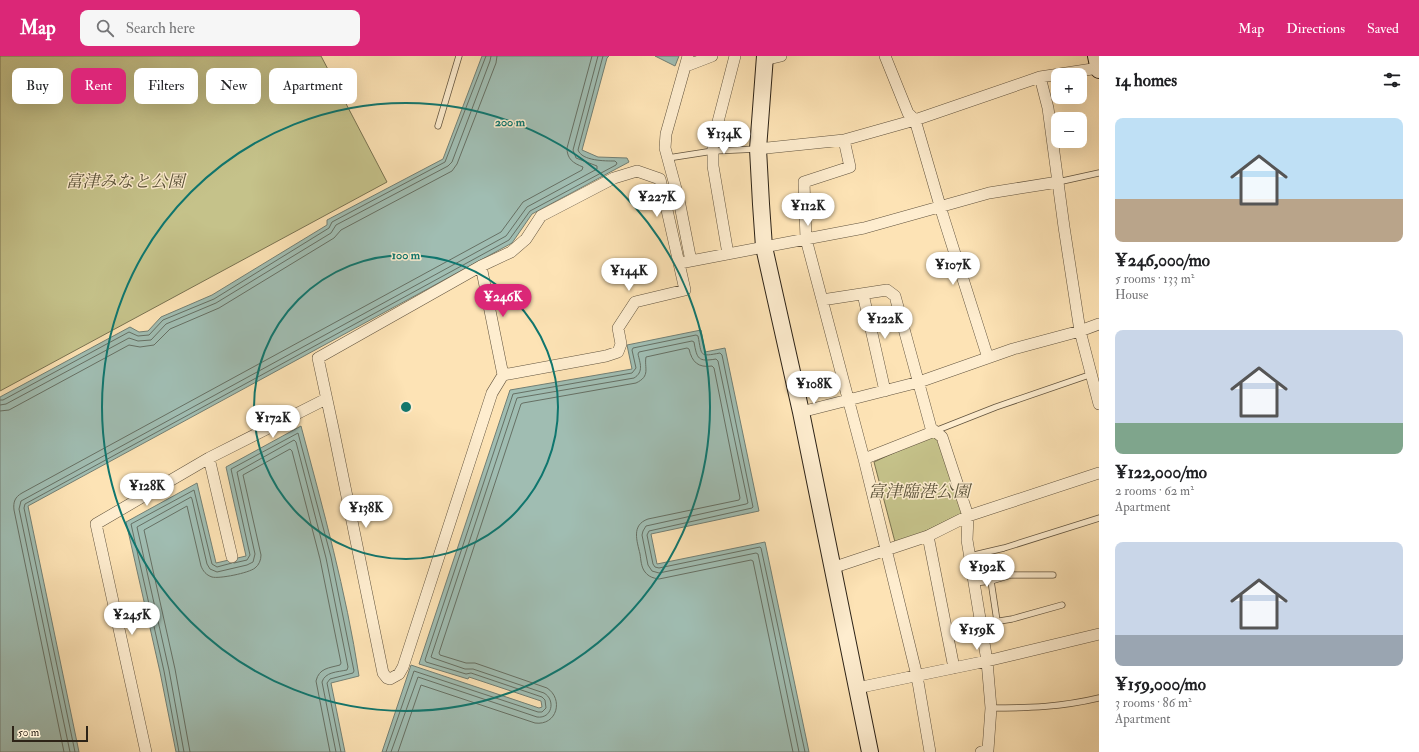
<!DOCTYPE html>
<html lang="en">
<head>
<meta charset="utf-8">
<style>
  body { margin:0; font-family:"IM FELL Double Pica","Noto Serif JP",serif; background:#f6f6f6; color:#202124; height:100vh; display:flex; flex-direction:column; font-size:15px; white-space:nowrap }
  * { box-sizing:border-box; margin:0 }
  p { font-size:13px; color:#757577 }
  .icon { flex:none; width:22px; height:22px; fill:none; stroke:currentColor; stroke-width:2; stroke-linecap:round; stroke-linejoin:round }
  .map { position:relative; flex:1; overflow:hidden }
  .sheet { display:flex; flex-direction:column; background:#fff; width:320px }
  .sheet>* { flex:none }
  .hud { position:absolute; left:12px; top:12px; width:380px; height:36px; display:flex; gap:8px }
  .controls { position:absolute; left:1051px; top:12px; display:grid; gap:8px }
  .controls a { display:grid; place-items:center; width:36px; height:36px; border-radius:8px; background:#fff; box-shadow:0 4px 16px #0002; font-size:20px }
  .scale { position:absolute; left:12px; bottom:10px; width:76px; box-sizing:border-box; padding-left:4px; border:2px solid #2d2317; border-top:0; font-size:11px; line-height:14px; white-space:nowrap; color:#2d2317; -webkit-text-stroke:3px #feedcf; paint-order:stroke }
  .price { position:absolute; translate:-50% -34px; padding:0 9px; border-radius:14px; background:#fff; color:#222; font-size:13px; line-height:26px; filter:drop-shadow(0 1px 2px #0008) }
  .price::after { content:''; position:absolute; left:50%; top:24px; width:12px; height:9px; margin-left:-6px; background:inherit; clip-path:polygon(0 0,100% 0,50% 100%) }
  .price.selected { background:#db2777; color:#fff }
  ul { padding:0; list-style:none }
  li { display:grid; align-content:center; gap:8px; height:212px; padding:0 16px }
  li span { display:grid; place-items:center; height:124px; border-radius:8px; color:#555 }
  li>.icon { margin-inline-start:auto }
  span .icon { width:72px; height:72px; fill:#fffc; stroke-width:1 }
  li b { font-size:17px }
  h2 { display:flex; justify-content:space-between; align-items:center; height:48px; padding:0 16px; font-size:17px }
  .chip { padding:0 14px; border-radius:8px; background:#fff; box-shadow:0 4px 16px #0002; font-size:14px; line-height:36px }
  .chip.selected { background:#db2777; color:#fff }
  header { display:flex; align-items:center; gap:24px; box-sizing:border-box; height:56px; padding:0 20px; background:#db2777; color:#fff }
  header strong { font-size:19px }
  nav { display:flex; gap:22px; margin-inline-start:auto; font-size:14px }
  .search { width:280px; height:36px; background:#f6f6f6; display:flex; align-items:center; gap:10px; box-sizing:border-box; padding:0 14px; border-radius:8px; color:#757577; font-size:15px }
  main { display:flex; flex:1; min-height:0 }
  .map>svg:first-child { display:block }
  .green { fill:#c5c28a; stroke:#797250 }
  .water { fill:#a0bdb2; stroke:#727f74 }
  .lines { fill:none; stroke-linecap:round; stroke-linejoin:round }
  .shore { stroke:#667064; stroke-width:1 }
  .lane-casing { stroke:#61533e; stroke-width:7 }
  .street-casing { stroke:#61533e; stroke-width:12 }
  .secondary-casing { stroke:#2d2317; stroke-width:18 }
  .lane { stroke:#feedcf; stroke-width:5.5 }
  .street { stroke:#feedcf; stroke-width:11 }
  .secondary { stroke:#feedcf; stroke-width:16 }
  .ring { fill:none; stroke:#0f766e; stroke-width:2 }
  .labels { text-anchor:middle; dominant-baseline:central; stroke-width:3; stroke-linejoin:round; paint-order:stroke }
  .park-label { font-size:17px; font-style:italic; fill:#5b533a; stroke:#feedcf }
  .centre { fill:#0f766e; stroke:#feedcf; stroke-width:2 }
  .ring-label { font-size:12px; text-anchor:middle; font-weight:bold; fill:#0f766e; stroke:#feedcf; stroke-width:3; stroke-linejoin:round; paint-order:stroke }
</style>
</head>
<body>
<header>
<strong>Map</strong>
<div class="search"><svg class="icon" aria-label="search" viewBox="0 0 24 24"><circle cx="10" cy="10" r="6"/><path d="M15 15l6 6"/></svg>Search here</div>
<nav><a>Map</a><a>Directions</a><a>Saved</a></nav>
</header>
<main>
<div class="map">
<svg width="1099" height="696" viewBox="0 0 1099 696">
  <rect width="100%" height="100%" fill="#fde3b5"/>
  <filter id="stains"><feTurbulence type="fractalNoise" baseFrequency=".005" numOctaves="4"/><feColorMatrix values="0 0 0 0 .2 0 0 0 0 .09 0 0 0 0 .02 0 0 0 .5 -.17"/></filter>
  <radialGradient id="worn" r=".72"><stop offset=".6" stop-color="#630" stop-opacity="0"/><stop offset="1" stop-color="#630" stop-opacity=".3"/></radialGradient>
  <path class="green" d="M0 0H321L387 126 0 335Z
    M932 379 940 383 964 456 899 488 895 486 874 406Z"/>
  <path class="water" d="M482 0H609L607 2 582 94 598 101 627 102 629 106 532 158 512 187 28 450 79 696H0V341L130 271 139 276 148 275 161 261 212 239 327 169V164L443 103Z
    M655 0H679L675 10Z
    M701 274 705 296 725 292 759 455 651 478 657 508 765 486 809 696H382L411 609 539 652 542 651 541 645 469 621 468 623 419 608 510 334 632 313 627 289Z
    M301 370C323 453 346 535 359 620L331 627 345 696H176L160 616 126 466 197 427 216 507 246 500 226 411Z"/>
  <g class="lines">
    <path class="shore" d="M0 344H3L129 276 138 280 149 279 163 264 214 243 329 172 332 166 445 106 486 0
      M0 349 6 348 129 282 138 285 151 284 166 268 216 247 331 177 336 169 448 110 452 106 490 5 491 0
      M0 355 9 354 129 289 140 291 154 289 170 273 219 252 334 182 341 174 452 115 457 108 496 7 497 0
      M234 507 247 504 250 499 231 413 298 377 331 501 354 615 353 617 330 623 327 627 341 696
      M64 696 14 454C13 446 15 441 22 437L501 176 523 146 582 114 583 111C573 107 567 103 567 92L592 0
      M70 696 19 453 21 445 506 180 527 151 597 113V110L576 102 573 94 598 0
      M75 696 24 452 25 448 509 184 530 155 616 109 617 107 615 105C605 105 582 105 578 94L603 0
      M179 696 164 615 131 468 194 434 212 508 217 511 232 507
      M184 696 169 614 137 471 191 441 192 443 207 508 210 513 217 516 247 509 253 506 255 498 237 416 294 384 296 386 326 502 348 611 347 614C337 616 325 616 322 626L336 696
      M190 696 175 613 144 474 187 450 201 510C203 515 206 519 212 521 219 523 249 517 255 512 259 509 261 504 261 499L243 419 290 393 292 395 320 503 341 607 340 609C329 612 319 612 316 625L330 696
      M386 696 414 615 538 656H542L546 652 545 644 542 641 471 617 466 618 426 606 425 604 513 338 632 317 636 312 632 294 633 292 696 279 698 280C702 300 699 301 720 297L722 299 753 451 752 452 649 475 647 479 653 508 655 511 659 512 760 491 761 492 805 696
      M391 696 418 621 537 661C552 663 556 644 544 637L473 613H465L433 602 431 601 517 342 634 322C644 316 640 307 638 298L639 296 692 285 694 286C697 303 698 306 716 303L718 305 748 447 746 448 646 470 643 475 642 479 648 509 652 515 659 517 756 497 758 498 799 696
      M398 696 421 629 535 667C557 670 564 643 547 632L475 607H466L440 599 439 597 521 348 523 347 636 327C651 320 644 312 646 301L687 292 689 293C692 306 698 312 712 310L714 312 740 442 739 444 648 463C631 469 637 485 640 498 641 504 641 511 645 516 649 521 653 522 659 523L751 504 753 505 793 696"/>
    <defs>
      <path id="lane" d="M438 70 459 0
        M668 102 713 95 757 93
        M1058 126 1099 117
        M935 375 996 351 1092 318
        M970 500 1004 492 1099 462
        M991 525 997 565
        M974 527 991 525 1011 519H1053
        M981 568 1012 563 1062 549
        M991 652C1029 652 1062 651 1099 642"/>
      <path id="street" d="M688 0 666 78 665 92 679 144 691 205
        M885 0 908 57 915 64 943 160 988 302
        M764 4 781 0
        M686 10 712 0
        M1040 21 1048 52 1064 171 1080 275 1099 348
        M844 84 850 111 804 126 806 183 864 403 917 620 930 696
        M758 93 844 84 915 64 1040 21 1099 12
        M728 198 713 110V85L735 0
        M680 207 864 172 989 137 1058 126
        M481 210 503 319 492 337 403 611 399 618 390 623 387 622 383 617 333 372 318 302 481 210 511 196 526 183 541 160 614 122 637 115 660 123 685 234 635 246 618 272 621 288 618 296 606 300 503 319
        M863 238 885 335
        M822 244 887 234 895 240 931 372 942 381 968 460 967 484 987 605 991 652 988 694 981 696
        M801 356 919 326 1013 293 1080 275 1099 268
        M209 402 232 501
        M864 403 935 375
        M928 480 954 612
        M832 512 928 480 968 460 1099 417
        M857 632 987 605 1099 578
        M146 696 96 468 209 402 326 343"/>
      <path id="secondary" d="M765 0 758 93 761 148 764 191 801 356 870 696
        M1096 0 1099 14"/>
    </defs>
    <use href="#lane" class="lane-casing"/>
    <use href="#street" class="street-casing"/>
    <use href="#secondary" class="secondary-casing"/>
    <use href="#lane" class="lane"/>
    <use href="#street" class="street"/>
    <use href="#secondary" class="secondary"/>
  </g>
  <g class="ring">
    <circle cx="406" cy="351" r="152"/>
    <circle cx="406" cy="351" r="304"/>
  </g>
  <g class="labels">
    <g class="park-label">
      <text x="125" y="125">富津みなと公園</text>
      <text x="919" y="435">富津臨港公園</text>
    </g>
  </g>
  <circle cx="406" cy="351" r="6" class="centre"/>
  <g class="ring-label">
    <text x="510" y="70">200 m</text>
    <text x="406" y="203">100 m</text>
  </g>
  <rect width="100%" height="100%" filter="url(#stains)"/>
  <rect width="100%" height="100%" fill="url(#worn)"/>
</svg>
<div class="controls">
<a>+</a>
<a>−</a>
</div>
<div class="scale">50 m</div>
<b class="price" style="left:724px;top:99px">¥134K</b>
<b class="price" style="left:657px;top:162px">¥227K</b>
<b class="price" style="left:808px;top:171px">¥112K</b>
<b class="price" style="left:953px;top:230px">¥107K</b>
<b class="price" style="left:629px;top:236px">¥144K</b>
<b class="price selected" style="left:503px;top:262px">¥246K</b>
<b class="price" style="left:885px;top:284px">¥122K</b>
<b class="price" style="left:814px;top:349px">¥108K</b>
<b class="price" style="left:273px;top:383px">¥172K</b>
<b class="price" style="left:147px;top:451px">¥128K</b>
<b class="price" style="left:366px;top:473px">¥138K</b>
<b class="price" style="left:987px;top:532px">¥192K</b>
<b class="price" style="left:132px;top:580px">¥245K</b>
<b class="price" style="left:977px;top:595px">¥159K</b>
<div class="hud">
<a class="chip">Buy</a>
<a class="chip selected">Rent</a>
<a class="chip">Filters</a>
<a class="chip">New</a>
<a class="chip">Apartment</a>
</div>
</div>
<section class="sheet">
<h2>14 homes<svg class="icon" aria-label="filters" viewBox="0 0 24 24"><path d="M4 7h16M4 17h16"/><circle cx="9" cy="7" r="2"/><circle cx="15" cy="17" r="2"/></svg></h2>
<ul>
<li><span style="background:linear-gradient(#bfe0f5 65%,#b9a48a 0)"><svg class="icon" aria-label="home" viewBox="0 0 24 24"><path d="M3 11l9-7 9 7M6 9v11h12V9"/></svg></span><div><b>¥246,000/mo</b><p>5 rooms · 133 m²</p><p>House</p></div></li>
<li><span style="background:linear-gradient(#c9d6e8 75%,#7fa58c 0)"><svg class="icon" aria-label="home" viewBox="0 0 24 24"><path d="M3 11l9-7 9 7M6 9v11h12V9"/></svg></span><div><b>¥122,000/mo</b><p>2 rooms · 62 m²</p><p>Apartment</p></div></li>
<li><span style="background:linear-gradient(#c9d6e8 75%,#9aa5b1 0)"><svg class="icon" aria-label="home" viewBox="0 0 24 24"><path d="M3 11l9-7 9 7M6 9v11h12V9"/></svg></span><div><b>¥159,000/mo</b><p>3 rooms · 86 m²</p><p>Apartment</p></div></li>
</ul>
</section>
</main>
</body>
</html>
